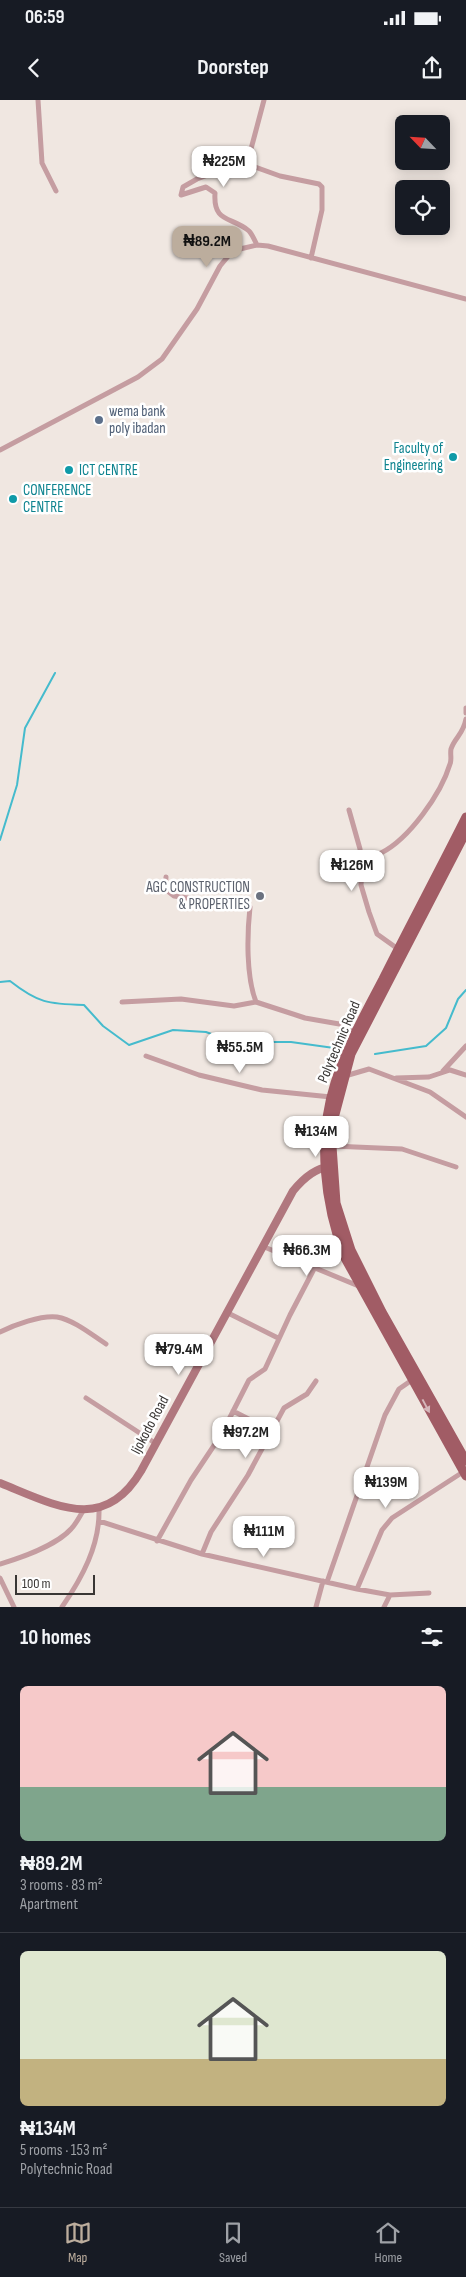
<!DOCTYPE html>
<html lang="en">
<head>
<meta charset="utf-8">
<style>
  body { margin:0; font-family:"Sofia Sans Condensed",sans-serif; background:#20242c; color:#f1f3f6; height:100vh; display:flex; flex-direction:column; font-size:19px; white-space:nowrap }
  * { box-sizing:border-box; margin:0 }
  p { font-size:16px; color:#9ea1a6 }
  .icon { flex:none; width:28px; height:28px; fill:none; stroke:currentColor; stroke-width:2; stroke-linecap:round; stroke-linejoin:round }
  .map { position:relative; height:1507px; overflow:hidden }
  .details { display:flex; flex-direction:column; background:#171b24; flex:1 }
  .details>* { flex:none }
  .needle { width:32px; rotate:295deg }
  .fabs { position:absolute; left:395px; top:15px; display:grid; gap:10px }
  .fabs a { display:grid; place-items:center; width:55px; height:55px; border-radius:8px; background:#171b24; box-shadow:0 2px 12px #0003; font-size:25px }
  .scale { position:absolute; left:15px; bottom:12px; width:80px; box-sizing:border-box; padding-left:5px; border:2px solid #393634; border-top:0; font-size:14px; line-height:18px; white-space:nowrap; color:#393634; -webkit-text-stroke:4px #fff; paint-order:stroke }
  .price { position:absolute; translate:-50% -42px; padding:0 11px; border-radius:10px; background:#fff; color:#222; font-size:16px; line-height:32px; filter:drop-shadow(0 1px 2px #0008) }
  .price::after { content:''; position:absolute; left:50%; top:30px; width:15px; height:11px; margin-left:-8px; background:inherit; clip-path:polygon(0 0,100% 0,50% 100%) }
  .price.active { background:#bcad9d; color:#111 }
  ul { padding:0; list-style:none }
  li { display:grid; align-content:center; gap:10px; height:265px; padding:0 20px }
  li+li { border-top:1px solid #363941 }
  li span { display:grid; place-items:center; height:155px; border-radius:8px; color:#555 }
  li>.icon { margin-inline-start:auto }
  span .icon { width:90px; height:90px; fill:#fffc; stroke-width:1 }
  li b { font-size:21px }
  h2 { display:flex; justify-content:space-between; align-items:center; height:60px; padding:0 20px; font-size:21px }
  .status { display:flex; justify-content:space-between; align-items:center; height:35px; padding:0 25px; background:#171b24; direction:ltr }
  .status svg { height:14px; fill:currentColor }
  header { display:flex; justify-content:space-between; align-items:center; height:65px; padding:0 20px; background:#171b24; font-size:22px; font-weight:700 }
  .menu { display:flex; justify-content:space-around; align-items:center; height:70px; border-top:1px solid #363941; background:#171b24; font-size:14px; color:#9ea1a6 }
  .menu a { display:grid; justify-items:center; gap:2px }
  .menu .active { color:#bcad9d }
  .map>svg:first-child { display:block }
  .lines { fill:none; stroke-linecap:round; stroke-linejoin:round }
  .stream { stroke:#45bbcd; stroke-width:2 }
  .minor { stroke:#c59da1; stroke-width:5 }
  .secondary { stroke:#b0777e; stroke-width:8 }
  .primary { stroke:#a15c65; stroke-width:9 }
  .oneway { fill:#d5b6ba }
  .service-dot { fill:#5c6f8a; stroke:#fff; stroke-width:2 }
  .culture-dot { fill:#0f9aa8; stroke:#fff; stroke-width:2 }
  .worship-dot { fill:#6b7280; stroke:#fff; stroke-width:2 }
  .labels { text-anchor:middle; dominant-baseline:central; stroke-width:5; stroke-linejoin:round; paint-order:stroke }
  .service-label { font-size:15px; fill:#4e5e75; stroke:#fff; text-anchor:start }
  .culture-label { font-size:15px; fill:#0d838f; stroke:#fff; text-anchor:start }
  .worship-label { font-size:15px; fill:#5b616d; stroke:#fff; text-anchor:end }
  .street-label { font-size:15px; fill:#393634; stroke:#fff }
</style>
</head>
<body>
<div class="status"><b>06:59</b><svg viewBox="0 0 49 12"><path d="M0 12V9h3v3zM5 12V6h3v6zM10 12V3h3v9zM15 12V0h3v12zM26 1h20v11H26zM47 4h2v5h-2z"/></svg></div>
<header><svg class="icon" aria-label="back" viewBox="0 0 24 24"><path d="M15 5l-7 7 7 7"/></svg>Doorstep<svg class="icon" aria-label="share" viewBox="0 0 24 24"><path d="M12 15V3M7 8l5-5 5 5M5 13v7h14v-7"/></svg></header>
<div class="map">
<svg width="466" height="1507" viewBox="0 0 466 1507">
  <rect width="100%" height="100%" fill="#f0e7e1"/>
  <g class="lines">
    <path class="stream" d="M0 740 17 685 25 628 55 573
      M0 882 10 881C38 903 48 904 84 905L103 926 129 945 173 930 206 932 233 942H291L334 948
      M375 954 426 946 446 928 458 899 466 890"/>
    <path class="minor" d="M38 0 42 63 56 91
      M247 64 264 0
      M257 145C255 141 252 134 249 131 232 116 213 124 215 93L206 87 181 95 183 87 197 79 221 70 247 64 280 76 319 84 322 87V110L311 158
      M0 350 138 277 162 259 197 209 220 166 230 154 240 149 257 145 268 146 466 199
      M466 608V613
      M349 710 360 749 362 771 361 785 369 812 377 834 398 849
      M340 764C354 761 368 760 381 753 409 739 441 694 450 664 452 660 450 654 451 649 455 637 463 635 466 619
      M166 777 165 789 174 796 250 807C247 835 246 876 256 902
      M122 902 181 899 234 906 256 902 305 918 345 925 357 930
      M146 956 199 975 262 990 331 997
      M443 971 466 946
      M345 976 369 969 430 992 466 1017
      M396 978 429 977 450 970 466 975
      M332 1046 402 1049 456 1067
      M262 1146 361 1187
      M226 1212 278 1238
      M0 1232C14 1225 41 1215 57 1217 74 1220 92 1235 106 1244
      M86 1298 155 1343
      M233 1311 270 1330
      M99 1421 202 1454 357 1489 390 1495 429 1493
      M157 1441 191 1380 221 1335 249 1280 265 1269 290 1215 314 1169
      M202 1454 211 1432 248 1375 284 1308 307 1294 316 1281
      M0 1464C20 1458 57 1445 71 1429 76 1424 80 1416 84 1409
      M0 1478 14 1507
      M327 1482 385 1315 399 1289 412 1280
      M357 1489 382 1430 392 1418 463 1372
      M62 1507C82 1478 100 1445 99 1409
      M316 1507 323 1481
      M384 1507 390 1495"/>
    <path class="secondary" d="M0 1383C55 1405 104 1434 141 1371L293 1091C302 1080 315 1068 329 1067"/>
    <path class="primary" d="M466 717C439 771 410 825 383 879 365 913 347 946 335 983 317 1039 324 1103 345 1158L466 1376
      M466 732 351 954 334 1018 332 1046 336 1103 351 1150 382 1212 466 1361"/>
  </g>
  <defs><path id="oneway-solid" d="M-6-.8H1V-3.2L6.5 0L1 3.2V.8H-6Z" transform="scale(1.25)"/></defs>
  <use class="oneway" href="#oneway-solid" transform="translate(426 1306) rotate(62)"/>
  <circle class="service-dot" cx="99" cy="320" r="5"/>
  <g class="culture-dot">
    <circle cx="453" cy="357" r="5"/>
    <circle cx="69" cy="370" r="5"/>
    <circle cx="13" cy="399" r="5"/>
  </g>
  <circle class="worship-dot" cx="260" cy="796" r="5"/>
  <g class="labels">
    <g class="service-label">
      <text x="109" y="311">wema bank<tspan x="109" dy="17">poly ibadan</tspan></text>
    </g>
    <g class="culture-label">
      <text x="443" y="348" text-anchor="end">Faculty of<tspan x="443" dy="17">Engineering</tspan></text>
      <text x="79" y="370">ICT CENTRE</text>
      <text x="23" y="390">CONFERENCE<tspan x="23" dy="17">CENTRE</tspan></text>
    </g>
    <g class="worship-label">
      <text x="250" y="787">AGC CONSTRUCTION<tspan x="250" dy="17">&amp; PROPERTIES</tspan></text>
    </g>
    <g class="street-label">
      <text transform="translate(339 942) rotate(-67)">Polytechnic Road</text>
      <text transform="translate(150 1325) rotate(-62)">Ijokodo Road</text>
    </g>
  </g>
</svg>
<div class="fabs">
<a><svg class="needle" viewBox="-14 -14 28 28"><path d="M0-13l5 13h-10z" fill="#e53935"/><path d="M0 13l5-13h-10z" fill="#9ea1a6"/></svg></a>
<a><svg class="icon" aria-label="locate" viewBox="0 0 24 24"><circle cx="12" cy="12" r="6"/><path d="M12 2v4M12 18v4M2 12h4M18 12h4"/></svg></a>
</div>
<div class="scale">100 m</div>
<b class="price" style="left:224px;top:88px">₦225M</b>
<b class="price active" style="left:207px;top:168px">₦89.2M</b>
<b class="price" style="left:352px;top:792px">₦126M</b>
<b class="price" style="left:240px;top:974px">₦55.5M</b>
<b class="price" style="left:316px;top:1058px">₦134M</b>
<b class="price" style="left:307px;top:1177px">₦66.3M</b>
<b class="price" style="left:179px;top:1276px">₦79.4M</b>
<b class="price" style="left:246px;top:1359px">₦97.2M</b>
<b class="price" style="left:386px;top:1409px">₦139M</b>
<b class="price" style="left:264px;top:1458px">₦111M</b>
</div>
<section class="details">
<h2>10 homes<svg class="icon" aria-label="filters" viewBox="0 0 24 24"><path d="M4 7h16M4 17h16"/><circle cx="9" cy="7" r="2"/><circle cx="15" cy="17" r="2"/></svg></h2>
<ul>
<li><span style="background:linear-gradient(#f6c9c9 65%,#7fa58c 0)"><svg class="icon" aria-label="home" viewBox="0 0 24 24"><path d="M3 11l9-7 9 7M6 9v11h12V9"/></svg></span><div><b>₦89.2M</b><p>3 rooms · 83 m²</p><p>Apartment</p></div></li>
<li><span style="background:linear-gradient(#dfe7d0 70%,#c2b280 0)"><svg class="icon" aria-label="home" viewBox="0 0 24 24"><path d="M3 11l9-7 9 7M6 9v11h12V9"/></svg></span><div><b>₦134M</b><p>5 rooms · 153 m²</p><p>Polytechnic Road</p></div></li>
</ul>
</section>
<nav class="menu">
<a class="active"><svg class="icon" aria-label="map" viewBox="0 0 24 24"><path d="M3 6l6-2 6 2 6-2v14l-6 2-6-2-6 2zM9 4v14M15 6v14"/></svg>Map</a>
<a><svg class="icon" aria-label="saved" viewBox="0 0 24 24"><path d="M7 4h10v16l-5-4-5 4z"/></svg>Saved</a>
<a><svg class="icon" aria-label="home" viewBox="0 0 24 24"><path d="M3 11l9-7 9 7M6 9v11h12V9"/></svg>Home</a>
</nav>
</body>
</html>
